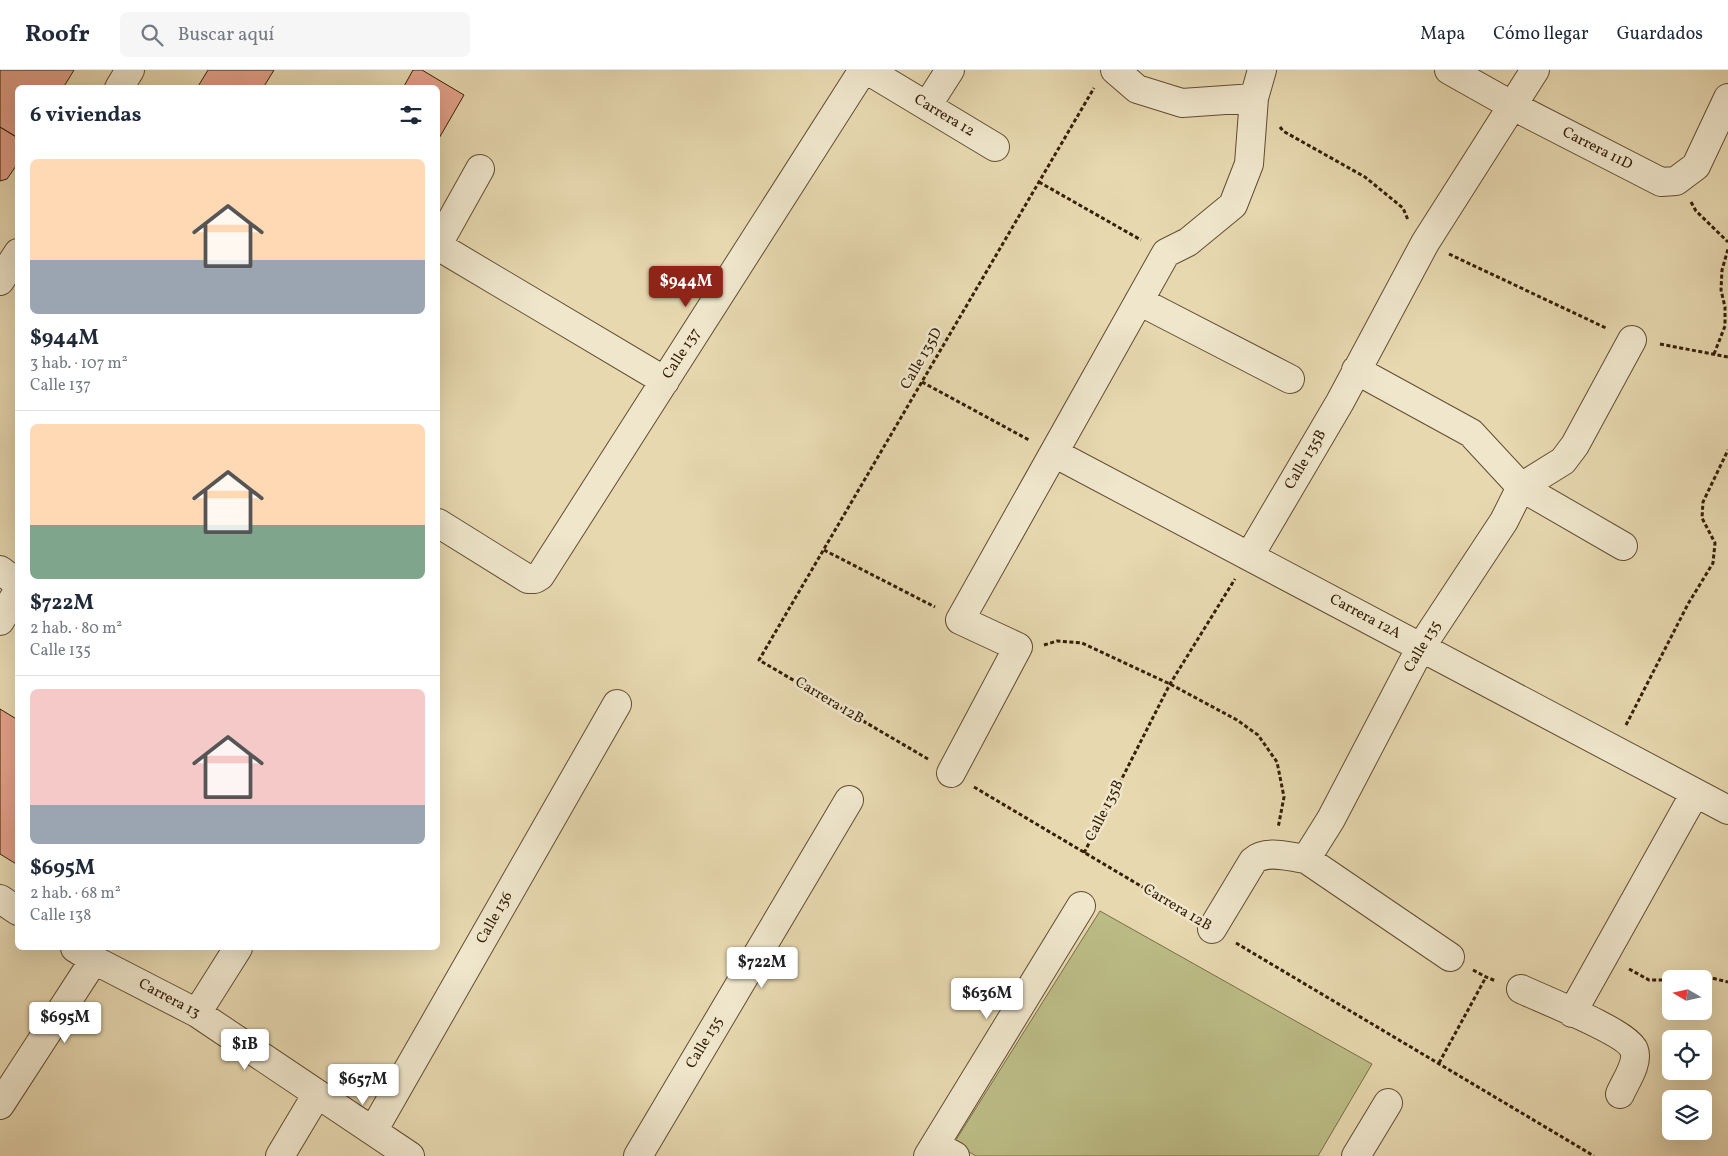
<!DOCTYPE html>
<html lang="es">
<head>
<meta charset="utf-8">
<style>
  body { margin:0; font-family:Vollkorn,serif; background:#f6f6f7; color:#1f2937; height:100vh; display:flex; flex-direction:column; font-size:19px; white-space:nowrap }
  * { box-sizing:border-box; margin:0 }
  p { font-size:16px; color:#747a83 }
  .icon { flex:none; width:28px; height:28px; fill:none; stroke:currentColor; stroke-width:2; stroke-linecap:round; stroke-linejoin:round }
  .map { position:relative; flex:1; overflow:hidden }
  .drawer { position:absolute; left:15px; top:15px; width:425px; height:865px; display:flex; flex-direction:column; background:#fff; border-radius:8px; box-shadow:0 5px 20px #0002 }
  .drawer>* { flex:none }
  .needle { width:32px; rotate:279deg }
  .fabs { position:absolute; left:1662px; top:900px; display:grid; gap:10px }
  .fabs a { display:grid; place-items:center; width:50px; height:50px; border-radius:8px; background:#fff; box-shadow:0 5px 20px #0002; font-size:25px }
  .price { position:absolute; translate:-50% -42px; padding:0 11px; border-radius:5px; background:#fff; color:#222; font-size:16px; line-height:32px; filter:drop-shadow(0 1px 2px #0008) }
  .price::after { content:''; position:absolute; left:50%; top:30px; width:15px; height:11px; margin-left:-8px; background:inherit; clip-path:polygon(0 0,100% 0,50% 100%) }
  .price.selected { background:#8f2418; color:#fff }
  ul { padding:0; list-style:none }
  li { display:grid; align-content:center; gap:10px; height:265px; padding:0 15px }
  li+li { border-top:1px solid #e0e1e3 }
  li span { display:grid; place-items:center; height:155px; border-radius:8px; color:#555 }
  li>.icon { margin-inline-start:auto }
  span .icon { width:90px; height:90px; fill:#fffc; stroke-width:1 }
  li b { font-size:21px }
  h2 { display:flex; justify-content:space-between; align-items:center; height:60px; padding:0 15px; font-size:21px }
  header { display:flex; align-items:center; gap:30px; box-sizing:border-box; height:70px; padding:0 25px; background:#fff; border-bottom:1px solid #e0e1e3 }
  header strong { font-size:24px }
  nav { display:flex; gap:28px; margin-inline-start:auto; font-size:18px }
  .search { width:350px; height:45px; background:#f6f6f7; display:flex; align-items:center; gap:12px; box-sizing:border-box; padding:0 18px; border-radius:8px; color:#747a83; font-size:19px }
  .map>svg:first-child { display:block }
  .green { fill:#bcbc86; stroke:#796e46 }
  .building { fill:#e4a28a; stroke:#362007 }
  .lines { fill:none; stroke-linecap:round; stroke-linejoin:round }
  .minor-casing { stroke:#624e31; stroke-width:30 }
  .path { stroke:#362007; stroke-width:3; stroke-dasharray:4 2.5; stroke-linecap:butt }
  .minor { stroke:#efe6cc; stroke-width:28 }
  .labels { text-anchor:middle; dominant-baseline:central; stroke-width:5; stroke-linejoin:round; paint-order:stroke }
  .street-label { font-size:15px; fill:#362007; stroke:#efe6cc }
</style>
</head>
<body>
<header>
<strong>Roofr</strong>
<div class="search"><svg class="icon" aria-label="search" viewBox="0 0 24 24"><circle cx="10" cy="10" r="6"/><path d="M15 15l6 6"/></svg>Buscar aquí</div>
<nav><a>Mapa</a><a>Cómo llegar</a><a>Guardados</a></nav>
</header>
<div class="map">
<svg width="1728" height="1086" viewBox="0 0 1728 1086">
  <rect width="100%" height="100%" fill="#e7d8b0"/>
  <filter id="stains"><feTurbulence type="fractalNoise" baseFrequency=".004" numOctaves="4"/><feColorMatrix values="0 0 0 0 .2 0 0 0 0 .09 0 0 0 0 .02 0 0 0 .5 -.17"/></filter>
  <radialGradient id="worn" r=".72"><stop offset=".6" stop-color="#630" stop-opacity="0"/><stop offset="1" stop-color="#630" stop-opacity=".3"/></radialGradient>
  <path class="green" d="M1100 841 1372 994 1318 1086H976L954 1073Z"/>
  <path class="building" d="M0 0H74L63 18H18V68L0 57Z
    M208 0H274L263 18H197Z
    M413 0H422L464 25 438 70V18H403Z
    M0 57 18 68V93L7 109 0 111Z
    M0 639 18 650V795L0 784Z"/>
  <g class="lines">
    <defs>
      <path id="minor" d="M867 0 995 77
        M1115 0 1137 19 1182 33 1254 28 1262 0
        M1449 0 1513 36 1661 112 1676 111 1696 96 1728 28
        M119 18 130 0
        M927 36 950 0
        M480 99 442 167 443 179 665 311
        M0 211 18 183
        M1139 231 1290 309
        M1356 300 1471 363 1521 417 1623 476
        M1054 383 1728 740
        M438 453 528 509H535L540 506 863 0
        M1250 485 1340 332 1425 173 1535 0
        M0 500 16 512 18 517
        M0 551 18 521
        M951 703 1018 577 960 550 1166 183 1188 172 1233 135 1249 94 1254 28
        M1306 789 1450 887
        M0 829 18 841
        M1212 859 1253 791C1266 779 1290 787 1306 789L1331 749 1421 577 1504 451 1521 417 1563 391 1575 375 1632 270
        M75 878 94 890 197 943 410 1086
        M1521 919C1542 929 1627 962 1634 980 1639 993 1625 1012 1620 1024
        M197 943 238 878
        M1572 943 1695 723
        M0 1035 94 890
        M373 1061 617 634
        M935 1075 955 1086
        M280 1086 317 1024
        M638 1086 849 730
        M928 1086 1081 836
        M1356 1086 1388 1033"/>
    </defs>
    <use href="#minor" class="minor-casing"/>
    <path class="path" d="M1280 57 1283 61 1365 107 1403 138 1408 150
      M1039 112 1141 170
      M1691 132 1696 141 1728 172
      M1449 184 1606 258
      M1660 274 1728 287
      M1714 284 1725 256V237L1721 220 1722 200 1728 179
      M922 312 1029 370
      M824 480 935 537
      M1044 575 1057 571 1082 573 1170 614 1237 650 1258 665 1277 692 1284 727 1278 758
      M1626 655 1688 534 1713 493 1715 473 1702 448 1703 432 1728 380
      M928 689 759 590 1094 18
      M974 717 1188 844
      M1084 783 1170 614 1235 509
      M1236 873 1594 1086
      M1629 899 1649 910H1671
      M1473 900 1486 907 1496 911
      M1675 909 1695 904 1728 912
      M1439 993 1486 907"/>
    <use href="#minor" class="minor"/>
  </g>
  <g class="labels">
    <g class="street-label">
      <text transform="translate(944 46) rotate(31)">Carrera 12</text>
      <text transform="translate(1597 79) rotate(27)">Carrera 11D</text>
      <text transform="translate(682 284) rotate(-57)">Calle 137</text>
      <text transform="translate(922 289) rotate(-60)">Calle 135D</text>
      <text transform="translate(1306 390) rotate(-59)">Calle 135B</text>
      <text transform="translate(1365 547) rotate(28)">Carrera 12A</text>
      <text transform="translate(1423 577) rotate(-59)">Calle 135</text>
      <text transform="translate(829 631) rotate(31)">Carrera 12B</text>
      <text transform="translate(1105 741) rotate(-63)">Calle 135B</text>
      <text transform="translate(1177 838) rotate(31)">Carrera 12B</text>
      <text transform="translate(495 848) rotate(-60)">Calle 136</text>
      <text transform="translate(169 929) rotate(28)">Carrera 13</text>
      <text transform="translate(705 973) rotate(-59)">Calle 135</text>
    </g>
  </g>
  <rect width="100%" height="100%" filter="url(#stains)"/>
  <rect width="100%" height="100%" fill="url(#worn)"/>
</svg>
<div class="fabs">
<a><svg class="needle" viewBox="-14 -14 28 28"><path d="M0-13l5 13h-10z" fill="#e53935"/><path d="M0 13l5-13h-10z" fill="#747a83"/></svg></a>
<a><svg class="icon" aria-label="locate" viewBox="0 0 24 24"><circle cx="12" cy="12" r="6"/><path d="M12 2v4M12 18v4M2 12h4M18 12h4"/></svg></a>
<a><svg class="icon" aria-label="layers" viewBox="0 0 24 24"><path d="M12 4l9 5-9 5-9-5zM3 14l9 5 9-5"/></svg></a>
</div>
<b class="price selected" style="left:686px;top:238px">$944M</b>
<b class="price" style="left:762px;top:919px">$722M</b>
<b class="price" style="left:987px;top:950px">$636M</b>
<b class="price" style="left:65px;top:974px">$695M</b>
<b class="price" style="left:245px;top:1001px">$1B</b>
<b class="price" style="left:363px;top:1036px">$657M</b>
<section class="drawer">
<h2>6 viviendas<svg class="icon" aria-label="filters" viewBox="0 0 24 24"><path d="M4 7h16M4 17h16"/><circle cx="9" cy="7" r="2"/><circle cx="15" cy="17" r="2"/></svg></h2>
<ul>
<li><span style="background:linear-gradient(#ffd9b3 65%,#9aa5b1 0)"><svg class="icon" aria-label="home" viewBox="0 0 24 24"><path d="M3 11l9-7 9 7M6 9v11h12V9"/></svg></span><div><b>$944M</b><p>3 hab. · 107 m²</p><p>Calle 137</p></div></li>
<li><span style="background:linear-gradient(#ffd9b3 65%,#7fa58c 0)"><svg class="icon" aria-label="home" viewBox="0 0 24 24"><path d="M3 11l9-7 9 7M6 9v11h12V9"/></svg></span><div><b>$722M</b><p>2 hab. · 80 m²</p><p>Calle 135</p></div></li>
<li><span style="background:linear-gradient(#f6c9c9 75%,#9aa5b1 0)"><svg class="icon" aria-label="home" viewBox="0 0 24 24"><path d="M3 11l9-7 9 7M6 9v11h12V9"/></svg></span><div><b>$695M</b><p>2 hab. · 68 m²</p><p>Calle 138</p></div></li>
</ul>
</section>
</div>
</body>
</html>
